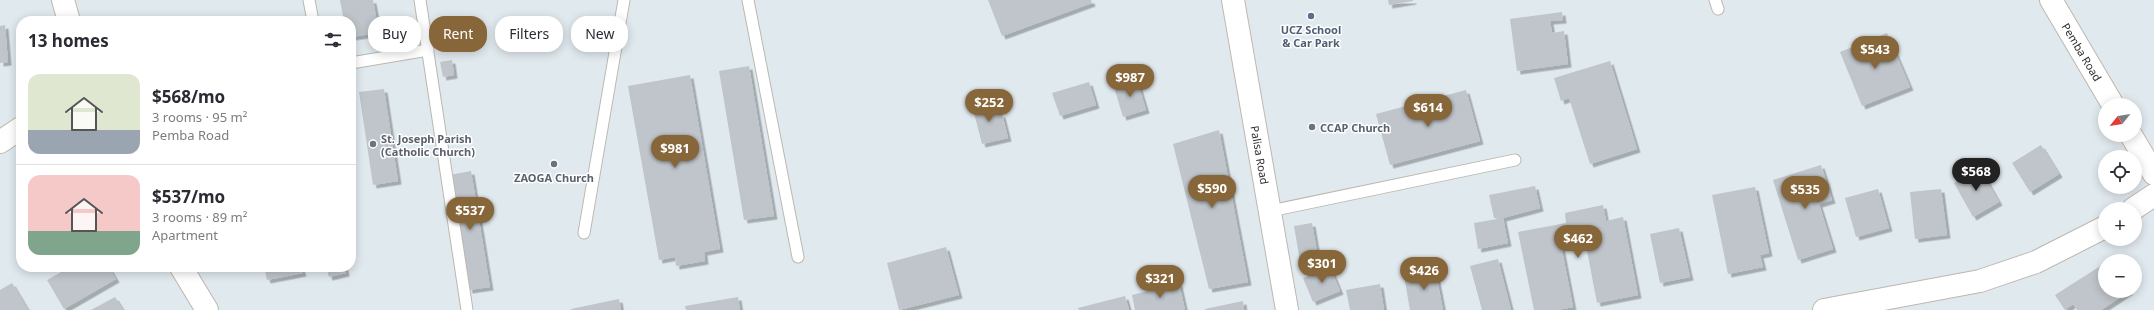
<!DOCTYPE html>
<html lang="en">
<head>
<meta charset="utf-8">
<style>
  body { margin:0; font-family:"Noto Sans",sans-serif; background:#f7f7f7; color:#2b2b33; height:100vh; display:flex; flex-direction:column; font-size:15px; white-space:nowrap }
  * { box-sizing:border-box; margin:0 }
  p { font-size:13px; color:#7c7c81 }
  .icon { flex:none; width:22px; height:22px; fill:none; stroke:currentColor; stroke-width:2; stroke-linecap:round; stroke-linejoin:round }
  .map { position:relative; flex:1; overflow:hidden }
  .panel { position:absolute; left:16px; top:16px; width:340px; height:256px; display:flex; flex-direction:column; background:#fff; border-radius:16px; box-shadow:0 2px 10px #0003 }
  .panel>* { flex:none }
  .guide { position:absolute; left:368px; top:16px; width:380px; height:36px; display:flex; gap:8px }
  .needle { width:26px; rotate:240deg }
  .buttons { position:absolute; left:2098px; top:98px; display:grid; gap:8px }
  .buttons a { display:grid; place-items:center; width:44px; height:44px; border-radius:50%; background:#fff; box-shadow:0 2px 10px #0003; font-size:20px }
  .price { position:absolute; translate:-50% -34px; padding:0 9px; border-radius:14px; background:#87663a; color:#fff; font-size:13px; line-height:26px; filter:drop-shadow(0 1px 2px #0008) }
  .price::after { content:''; position:absolute; left:50%; top:24px; width:12px; height:9px; margin-left:-6px; background:inherit; clip-path:polygon(0 0,100% 0,50% 100%) }
  .price.selected { background:#222; color:#fff }
  ul { padding:0; list-style:none }
  li { display:flex; align-items:center; gap:12px; height:100px; padding:0 12px }
  li+li { border-top:1px solid #e1e1e2 }
  li span { display:grid; place-items:center; flex:none; width:112px; height:80px; border-radius:12px; color:#555 }
  li>.icon { margin-inline-start:auto }
  span .icon { width:48px; height:48px; fill:#fffc; stroke-width:1 }
  li b { font-size:17px }
  h2 { display:flex; justify-content:space-between; align-items:center; height:48px; padding:0 12px; font-size:17px }
  .pill { padding:0 14px; border-radius:16px; background:#fff; box-shadow:0 2px 10px #0003; font-size:14px; line-height:36px }
  .pill.selected { background:#87663a; color:#fff }
  .map>svg:first-child { display:block }
  .building { fill:#bfc5ca; filter:url(#shadow) }
  .lines { fill:none; stroke-linecap:round; stroke-linejoin:round }
  .service-casing { stroke:#bdb7b0; stroke-width:13 }
  .minor-casing { stroke:#bdb7b0; stroke-width:24 }
  .tertiary-casing { stroke:#bdb7b0; stroke-width:24 }
  .service { stroke:#fff; stroke-width:11 }
  .minor { stroke:#fff; stroke-width:22 }
  .tertiary { stroke:#fff; stroke-width:22 }
  .service-dot { fill:#5c6f8a; stroke:#fff; stroke-width:1.5 }
  .worship-dot { fill:#6b7280; stroke:#fff; stroke-width:1.5 }
  .labels { text-anchor:middle; dominant-baseline:central; stroke-width:3; stroke-linejoin:round; paint-order:stroke }
  .service-label { font-size:11px; font-weight:bold; fill:#4e5e75; stroke:#fff }
  .street-label { font-size:11px; fill:#2d2d2d; stroke:#fff }
  .worship-label { font-size:11px; font-weight:bold; fill:#5b616d; stroke:#fff; text-anchor:start }
</style>
</head>
<body>
<div class="map">
<svg width="2154" height="310" viewBox="0 0 2154 310">
  <defs>
    <filter id="shadow"><feDropShadow dx="3.5" dy="3.5" stdDeviation="0" flood-color="#0004"/></filter>
  </defs>
  <rect width="100%" height="100%" fill="#e0e9ee"/>
  <path class="building" d="M340 0H373L379 33 351 37V21H344Z
    M988 0H1091L1092 3 1002 36Z
    M1388 0H1413V1L1389 5Z
    M1562 12 1563 20 1550 21 1552 33 1564 31 1568 64 1517 71 1510 19Z
    M5 25 8 62 0 63V26Z
    M1887 33 1910 87 1862 106 1840 52Z
    M452 60 454 75 443 77 440 62Z
    M1610 61 1637 149 1590 164 1569 98 1561 101 1554 78Z
    M749 66 774 216 744 220 719 71Z
    M690 75 720 249 704 252 705 261 676 266 675 257 659 260 628 86Z
    M1137 80 1146 110 1123 117 1114 87Z
    M1089 82 1096 105 1060 116 1052 93Z
    M384 89 398 181 373 185 359 92Z
    M1466 90 1480 141 1390 165 1376 114Z
    M991 100 994 115 1002 114 1008 138 982 144 972 105Z
    M1219 130 1248 282 1209 289 1173 144Z
    M2041 145 2059 174 2030 192 2012 163Z
    M1821 165 1832 200 1819 204 1833 249 1798 260 1773 180Z
    M1980 168 1999 202 1973 217 1954 183Z
    M471 171 490 287 469 290 450 175Z
    M1535 186 1540 208 1503 218 1508 243 1478 249 1474 223 1503 218H1494L1489 195Z
    M1755 187 1769 253 1760 255 1763 267 1728 274 1712 195Z
    M1878 189 1889 228 1856 237 1845 198Z
    M1941 189 1947 235 1915 239 1910 192Z
    M1603 205 1606 221 1623 217 1638 295 1597 303 1584 235 1560 240 1573 307 1558 310H1534L1518 232 1566 223 1565 213Z
    M1312 223 1319 264 1301 267 1294 226Z
    M1679 228 1690 277 1660 283 1650 234Z
    M946 247 959 295 899 310 887 263Z
    M1498 259 1511 310H1482L1470 266Z
    M2105 263V291H2130L2101 310H2077L2073 304 2065 310 2055 295Z
    M70 267H109L116 279 64 309 47 280Z
    M264 267H301L303 273 267 280Z
    M326 267H345L346 273 329 277Z
    M1330 267 1340 291 1313 302 1303 278Z
    M1435 269 1443 310H1410L1404 276Z
    M12 283 28 310H0V290Z
    M1179 283 1185 310H1135L1132 295Z
    M1380 284 1384 310H1350L1346 290Z
    M1125 296 1129 310H1079L1078 308Z
    M115 297 123 310H91Z
    M738 297 740 310H686L685 306Z
    M619 299 621 310H571V309Z
    M1243 301 1244 310H1205V309Z"/>
  <g class="lines">
    <defs>
      <path id="service" d="M309 0 313 21
        M420 0 467 310
        M748 0 798 257
        M1715 0 1718 9
        M351 63 428 50
        M1270 211 1515 160
        M584 233 624 0"/>
      <path id="minor" d="M63 0 69 21
        M1233 0 1287 310
        M0 142 21 128
        M2133 209 2154 195
        M181 267 207 310
        M1824 310 1980 281 2036 262 2105 227"/>
      <path id="tertiary" d="M2051 0 2113 105
        M2131 135 2154 174"/>
    </defs>
    <use href="#service" class="service-casing"/>
    <use href="#minor" class="minor-casing"/>
    <use href="#tertiary" class="tertiary-casing"/>
    <use href="#service" class="service"/>
    <use href="#minor" class="minor"/>
    <use href="#tertiary" class="tertiary"/>
  </g>
  <circle class="service-dot" cx="1311" cy="16" r="4"/>
  <g class="worship-dot">
    <circle cx="1312" cy="127" r="4"/>
    <circle cx="373" cy="144" r="4"/>
    <circle cx="554" cy="164" r="4"/>
  </g>
  <g class="labels">
    <g class="service-label">
      <text x="1311" y="29">UCZ School<tspan x="1311" dy="13">&amp; Car Park</tspan></text>
    </g>
    <g class="street-label">
      <text transform="translate(2082 52) rotate(59)">Pemba Road</text>
      <text transform="translate(1260 155) rotate(80)">Palisa Road</text>
    </g>
    <g class="worship-label">
      <text x="1320" y="127">CCAP Church</text>
      <text x="381" y="138">St. Joseph Parish<tspan x="381" dy="13">(Catholic Church)</tspan></text>
      <text x="554" y="177" text-anchor="middle">ZAOGA Church</text>
    </g>
  </g>
</svg>
<div class="buttons">
<a><svg class="needle" viewBox="-14 -14 28 28"><path d="M0-13l5 13h-10z" fill="#e53935"/><path d="M0 13l5-13h-10z" fill="#7c7c81"/></svg></a>
<a><svg class="icon" aria-label="locate" viewBox="0 0 24 24"><circle cx="12" cy="12" r="6"/><path d="M12 2v4M12 18v4M2 12h4M18 12h4"/></svg></a>
<a>+</a>
<a>−</a>
</div>
<b class="price" style="left:1875px;top:70px">$543</b>
<b class="price" style="left:1130px;top:98px">$987</b>
<b class="price" style="left:989px;top:123px">$252</b>
<b class="price" style="left:1428px;top:128px">$614</b>
<b class="price" style="left:675px;top:169px">$981</b>
<b class="price selected" style="left:1976px;top:192px">$568</b>
<b class="price" style="left:1212px;top:209px">$590</b>
<b class="price" style="left:1805px;top:210px">$535</b>
<b class="price" style="left:470px;top:231px">$537</b>
<b class="price" style="left:1578px;top:259px">$462</b>
<b class="price" style="left:1322px;top:284px">$301</b>
<b class="price" style="left:1424px;top:291px">$426</b>
<b class="price" style="left:1160px;top:299px">$321</b>
<div class="guide">
<a class="pill">Buy</a>
<a class="pill selected">Rent</a>
<a class="pill">Filters</a>
<a class="pill">New</a>
</div>
<section class="panel">
<h2>13 homes<svg class="icon" aria-label="filters" viewBox="0 0 24 24"><path d="M4 7h16M4 17h16"/><circle cx="9" cy="7" r="2"/><circle cx="15" cy="17" r="2"/></svg></h2>
<ul>
<li><span style="background:linear-gradient(#dfe7d0 70%,#9aa5b1 0)"><svg class="icon" aria-label="home" viewBox="0 0 24 24"><path d="M3 11l9-7 9 7M6 9v11h12V9"/></svg></span><div><b>$568/mo</b><p>3 rooms · 95 m²</p><p>Pemba Road</p></div></li>
<li><span style="background:linear-gradient(#f6c9c9 70%,#7fa58c 0)"><svg class="icon" aria-label="home" viewBox="0 0 24 24"><path d="M3 11l9-7 9 7M6 9v11h12V9"/></svg></span><div><b>$537/mo</b><p>3 rooms · 89 m²</p><p>Apartment</p></div></li>
</ul>
</section>
</div>
</body>
</html>
